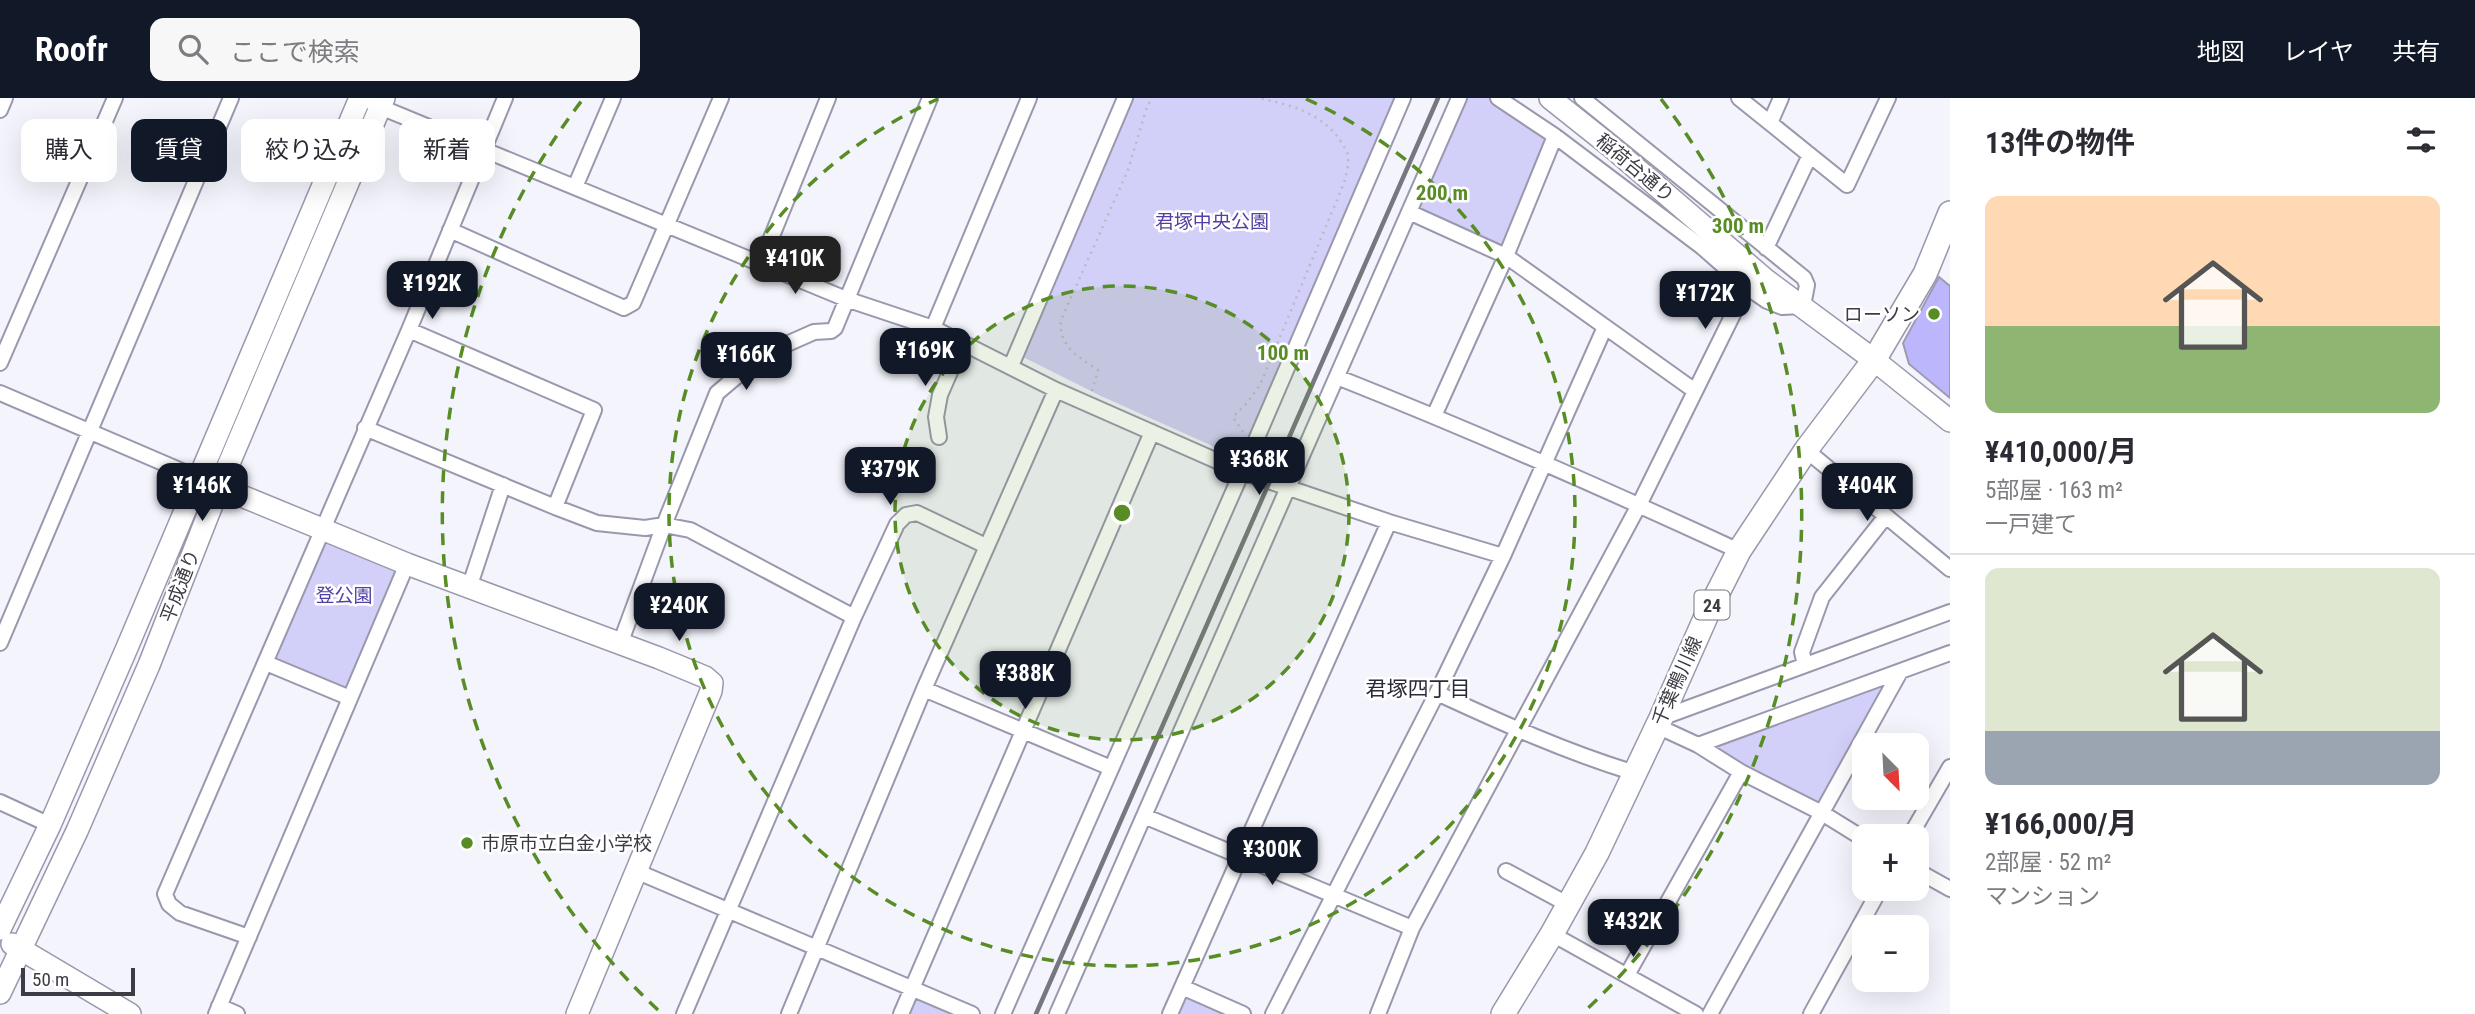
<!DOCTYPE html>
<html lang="ja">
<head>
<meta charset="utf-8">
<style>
  body { margin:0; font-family:"Roboto Condensed","Noto Sans JP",sans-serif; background:#f7f7f7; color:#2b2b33; height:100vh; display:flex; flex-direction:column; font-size:26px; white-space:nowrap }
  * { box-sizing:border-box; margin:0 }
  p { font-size:23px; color:#7c7c81 }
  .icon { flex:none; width:38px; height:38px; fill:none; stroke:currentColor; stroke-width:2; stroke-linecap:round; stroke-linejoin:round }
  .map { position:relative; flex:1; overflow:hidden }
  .side { display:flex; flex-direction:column; background:#fff; width:525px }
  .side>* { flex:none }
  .hud { position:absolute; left:21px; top:21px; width:665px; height:63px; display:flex; gap:14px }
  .needle { width:46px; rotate:156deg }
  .buttons { position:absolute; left:1852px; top:635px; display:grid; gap:14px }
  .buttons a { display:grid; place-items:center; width:77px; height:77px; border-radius:14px; background:#fff; box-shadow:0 7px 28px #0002; font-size:35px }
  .scale { position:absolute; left:21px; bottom:18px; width:114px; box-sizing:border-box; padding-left:7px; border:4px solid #3c3c44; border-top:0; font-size:19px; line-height:24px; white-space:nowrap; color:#3c3c44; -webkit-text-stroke:5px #fff; paint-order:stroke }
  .price { position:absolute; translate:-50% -60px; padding:0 16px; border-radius:14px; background:#111827; color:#fff; font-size:23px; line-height:46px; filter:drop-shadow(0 2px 4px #0008) }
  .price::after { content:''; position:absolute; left:50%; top:42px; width:21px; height:16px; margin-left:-10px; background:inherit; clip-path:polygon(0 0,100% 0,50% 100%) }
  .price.selected { background:#222; color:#fff }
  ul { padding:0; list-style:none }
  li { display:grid; align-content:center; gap:14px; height:371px; padding:0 35px }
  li+li { border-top:2px solid #e1e1e2 }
  li span { display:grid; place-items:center; height:217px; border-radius:14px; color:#555 }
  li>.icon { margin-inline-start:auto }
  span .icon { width:126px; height:126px; fill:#fffc; stroke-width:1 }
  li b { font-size:30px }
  h2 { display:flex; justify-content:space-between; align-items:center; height:84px; padding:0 35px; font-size:30px }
  .tag { padding:0 24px; border-radius:14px; background:#fff; box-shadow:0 7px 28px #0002; font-size:24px; line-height:63px }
  .tag.selected { background:#111827; color:#fff }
  header { display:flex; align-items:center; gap:42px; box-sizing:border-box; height:98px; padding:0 35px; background:#111827; color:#fff }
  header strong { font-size:33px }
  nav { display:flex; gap:38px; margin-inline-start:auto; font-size:24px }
  .search { width:490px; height:63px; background:#f7f7f7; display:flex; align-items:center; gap:18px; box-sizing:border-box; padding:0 24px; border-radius:14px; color:#7c7c81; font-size:26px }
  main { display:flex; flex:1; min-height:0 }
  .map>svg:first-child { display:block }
  .green { fill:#d2cff9 }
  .building { fill:#bcb6fd; stroke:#9c9baf; stroke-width:2 }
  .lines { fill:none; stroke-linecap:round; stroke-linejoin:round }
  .street-casing { stroke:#9998ac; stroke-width:18 }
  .secondary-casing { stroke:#9998ac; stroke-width:24 }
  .primary-casing { stroke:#9998ac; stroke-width:26 }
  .path { stroke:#babac3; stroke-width:2.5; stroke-dasharray:2 5; stroke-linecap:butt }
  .street { stroke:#fff; stroke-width:14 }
  .secondary { stroke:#fff; stroke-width:21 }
  .primary { stroke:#fff; stroke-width:23 }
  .rail { stroke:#77777f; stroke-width:4.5 }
  .ring { fill:none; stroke:#588c25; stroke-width:3.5; stroke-dasharray:12 9 }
  .poi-dot { fill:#588c25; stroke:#fff; stroke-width:2.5 }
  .labels { text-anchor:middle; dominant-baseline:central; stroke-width:5; stroke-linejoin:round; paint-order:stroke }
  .shield { fill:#fff; stroke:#76767c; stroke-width:2 }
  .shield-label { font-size:18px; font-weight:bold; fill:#3c3c44 }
  .street-label { font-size:19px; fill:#3c3c44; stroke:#fff }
  .park-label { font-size:19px; fill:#5440a4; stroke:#fff }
  .poi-label { font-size:19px; fill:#3c3c44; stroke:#fff; text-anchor:end }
  .neighbourhood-label { font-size:21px; fill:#2a2939; stroke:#fff }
  .centre { fill:#588c25; stroke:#fff; stroke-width:3.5 }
  .ring-label { font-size:21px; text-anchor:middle; font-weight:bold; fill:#588c25; stroke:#fff; stroke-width:5; stroke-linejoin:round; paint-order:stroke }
</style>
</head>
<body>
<header>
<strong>Roofr</strong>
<div class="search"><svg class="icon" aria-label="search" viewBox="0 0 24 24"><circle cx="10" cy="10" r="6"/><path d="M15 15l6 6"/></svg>ここで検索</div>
<nav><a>地図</a><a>レイヤ</a><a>共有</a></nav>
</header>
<main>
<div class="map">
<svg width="1950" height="916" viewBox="0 0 1950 916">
  <rect width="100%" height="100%" fill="#f4f4fd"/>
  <path class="green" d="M1132 0H1397L1241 357 1237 359 1101 298 1023 259Z
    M1459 0H1498L1555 38 1506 158 1409 114Z
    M322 431 407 466 350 600 266 565Z
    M1900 574 1822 715 1698 647Z
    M1190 899 1228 916H1177L1183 902Z
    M918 902 954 916H908L913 905Z"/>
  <path class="building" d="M1939 179 1950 188V300L1909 266 1903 245Z"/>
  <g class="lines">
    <defs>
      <path id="street" d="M1498 0 1555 38 1702 149 1751 192 1767 203 1782 209 1803 208 1807 187 1804 180 1582 0
        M1739 0 1847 87 1888 0
        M373 6 846 201 933 230 1056 292 1242 374 1389 424 1503 458
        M0 12 5 0
        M1770 25 1781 0
        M575 89 613 0
        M1409 114 1506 158 1695 293
        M450 132 624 210 633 205 721 0
        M1766 150 1810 57
        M761 165 828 0
        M933 230 1029 0
        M409 232 594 312 555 409 597 425 645 430 664 427 690 432 854 519
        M0 265 115 0
        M1011 268 1125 0
        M1337 279C1473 333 1607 392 1739 453
        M0 295 198 380
        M1434 318 1506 158 1555 38
        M365 330 555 409
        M939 339 936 319 940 297 950 274 953 240
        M1806 352 1950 471
        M469 490 503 387
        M0 545 231 0
        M620 546 664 427 717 295 762 257 814 234 831 233 835 230 930 0
        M266 565 350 600
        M1805 567 1802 554 1822 499 1886 418
        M924 591 1111 670
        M1437 595C1502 625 1566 654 1635 675
        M1661 620 1950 514
        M1657 628 1698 647 1741 674 1822 715 1864 741
        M1698 647 1950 555
        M0 704 50 727
        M1144 718 1412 830
        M1910 738 1950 669
        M1916 772 1950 791
        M1506 773 1569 807
        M638 774 972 916
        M1552 836 1696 916
        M249 839 180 815 169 806 165 796 409 232 505 0
        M1627 877 1741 674
        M1182 889 1243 916
        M219 908 237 916
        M216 916 407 466
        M684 916 854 519 897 426 906 417 917 415 986 448
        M789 916 924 591 1056 292
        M901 916 1152 334
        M1003 916 1256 342 1403 0
        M1057 916 1459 0
        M1170 916 1389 424
        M1273 916 1437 595 1503 458 1605 229
        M1378 916 1412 830 1639 407 1747 188
        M1710 916 1900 574
        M1811 916 1880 791"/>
      <path id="secondary" d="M1550 0 1609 47 1766 182 1874 262 1950 323
        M198 380 407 466 659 560 705 579 712 585 711 593 577 916
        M0 831 50 727 126 552 360 0
        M12 846 130 916
        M0 895 77 733 149 567 219 389 384 0"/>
      <path id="primary" d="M1503 916 1552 836 1597 755 1661 620 1708 514 1739 453 1806 352 1874 262 1925 176 1950 115"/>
    </defs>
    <use href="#street" class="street-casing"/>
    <use href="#secondary" class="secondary-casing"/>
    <use href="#primary" class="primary-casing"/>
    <path class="path" d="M1092 293 1098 272C1078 259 1058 248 1061 222L1128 72 1147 9 1152 0
      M1243 334 1233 319 1247 305 1260 287 1344 85C1346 77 1349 67 1348 59 1348 53 1344 49 1341 44 1323 15 1289 6 1257 0"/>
    <use href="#street" class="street"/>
    <use href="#secondary" class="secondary"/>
    <use href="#primary" class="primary"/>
    <path class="rail" d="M1036 916 1438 0"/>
  </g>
  <circle cx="1122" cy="415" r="227" fill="#588c25" fill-opacity=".12"/>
  <g class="ring">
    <circle cx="1122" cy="415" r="227"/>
    <path d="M1306 1A453 453 0 1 1 938 1"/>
    <path d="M658 912A680 680 0 0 1 583 1M1661 1A680 680 0 0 1 1586 912"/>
  </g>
  <g class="poi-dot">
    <circle cx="1934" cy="216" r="7"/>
    <circle cx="467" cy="745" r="7"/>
  </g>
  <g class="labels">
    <rect class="shield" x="1694.5" y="492.5" width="35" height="29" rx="5"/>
    <g class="shield-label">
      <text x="1712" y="507">24</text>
    </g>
    <g class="street-label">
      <text transform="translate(1635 70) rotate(40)">稲荷台通り</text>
      <text transform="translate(180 488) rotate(-69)">平成通り</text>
      <text transform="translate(1677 583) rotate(-66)">千葉鴨川線</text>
    </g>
    <g class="park-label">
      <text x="1212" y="123">君塚中央公園</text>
      <text x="344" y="497">登公園</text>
    </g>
    <g class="poi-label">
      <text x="1920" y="216">ローソン</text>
      <text x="481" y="745" text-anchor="start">市原市立白金小学校</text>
    </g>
    <g class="neighbourhood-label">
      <text x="1418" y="591">君塚四丁目</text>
    </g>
  </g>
  <circle cx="1122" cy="415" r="10" class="centre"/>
  <g class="ring-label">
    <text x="1442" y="102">200 m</text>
    <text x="1738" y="135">300 m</text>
    <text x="1283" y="262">100 m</text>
  </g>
</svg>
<div class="buttons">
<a><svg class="needle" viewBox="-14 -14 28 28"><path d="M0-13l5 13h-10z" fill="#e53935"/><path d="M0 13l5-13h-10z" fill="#7c7c81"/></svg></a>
<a>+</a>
<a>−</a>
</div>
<div class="scale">50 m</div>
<b class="price selected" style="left:795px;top:198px">¥410K</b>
<b class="price" style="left:432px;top:223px">¥192K</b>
<b class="price" style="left:1705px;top:233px">¥172K</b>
<b class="price" style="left:925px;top:290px">¥169K</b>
<b class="price" style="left:746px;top:294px">¥166K</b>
<b class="price" style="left:1259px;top:399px">¥368K</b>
<b class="price" style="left:890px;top:409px">¥379K</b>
<b class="price" style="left:202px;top:425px">¥146K</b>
<b class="price" style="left:1867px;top:425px">¥404K</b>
<b class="price" style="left:679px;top:545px">¥240K</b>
<b class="price" style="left:1025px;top:613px">¥388K</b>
<b class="price" style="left:1272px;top:789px">¥300K</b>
<b class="price" style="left:1633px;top:861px">¥432K</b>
<div class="hud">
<a class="tag">購入</a>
<a class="tag selected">賃貸</a>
<a class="tag">絞り込み</a>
<a class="tag">新着</a>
</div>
</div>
<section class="side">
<h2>13件の物件<svg class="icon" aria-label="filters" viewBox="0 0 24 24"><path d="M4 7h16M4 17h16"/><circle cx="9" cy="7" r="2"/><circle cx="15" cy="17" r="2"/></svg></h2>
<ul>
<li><span style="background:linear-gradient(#ffd9b3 60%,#8fb573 0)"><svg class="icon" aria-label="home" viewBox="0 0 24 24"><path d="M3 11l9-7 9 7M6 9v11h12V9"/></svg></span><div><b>¥410,000/月</b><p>5部屋 · 163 m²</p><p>一戸建て</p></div></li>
<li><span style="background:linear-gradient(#dfe7d0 75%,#9aa5b1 0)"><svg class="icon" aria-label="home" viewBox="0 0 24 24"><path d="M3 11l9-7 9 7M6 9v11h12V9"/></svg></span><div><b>¥166,000/月</b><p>2部屋 · 52 m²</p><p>マンション</p></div></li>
</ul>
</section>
</main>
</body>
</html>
